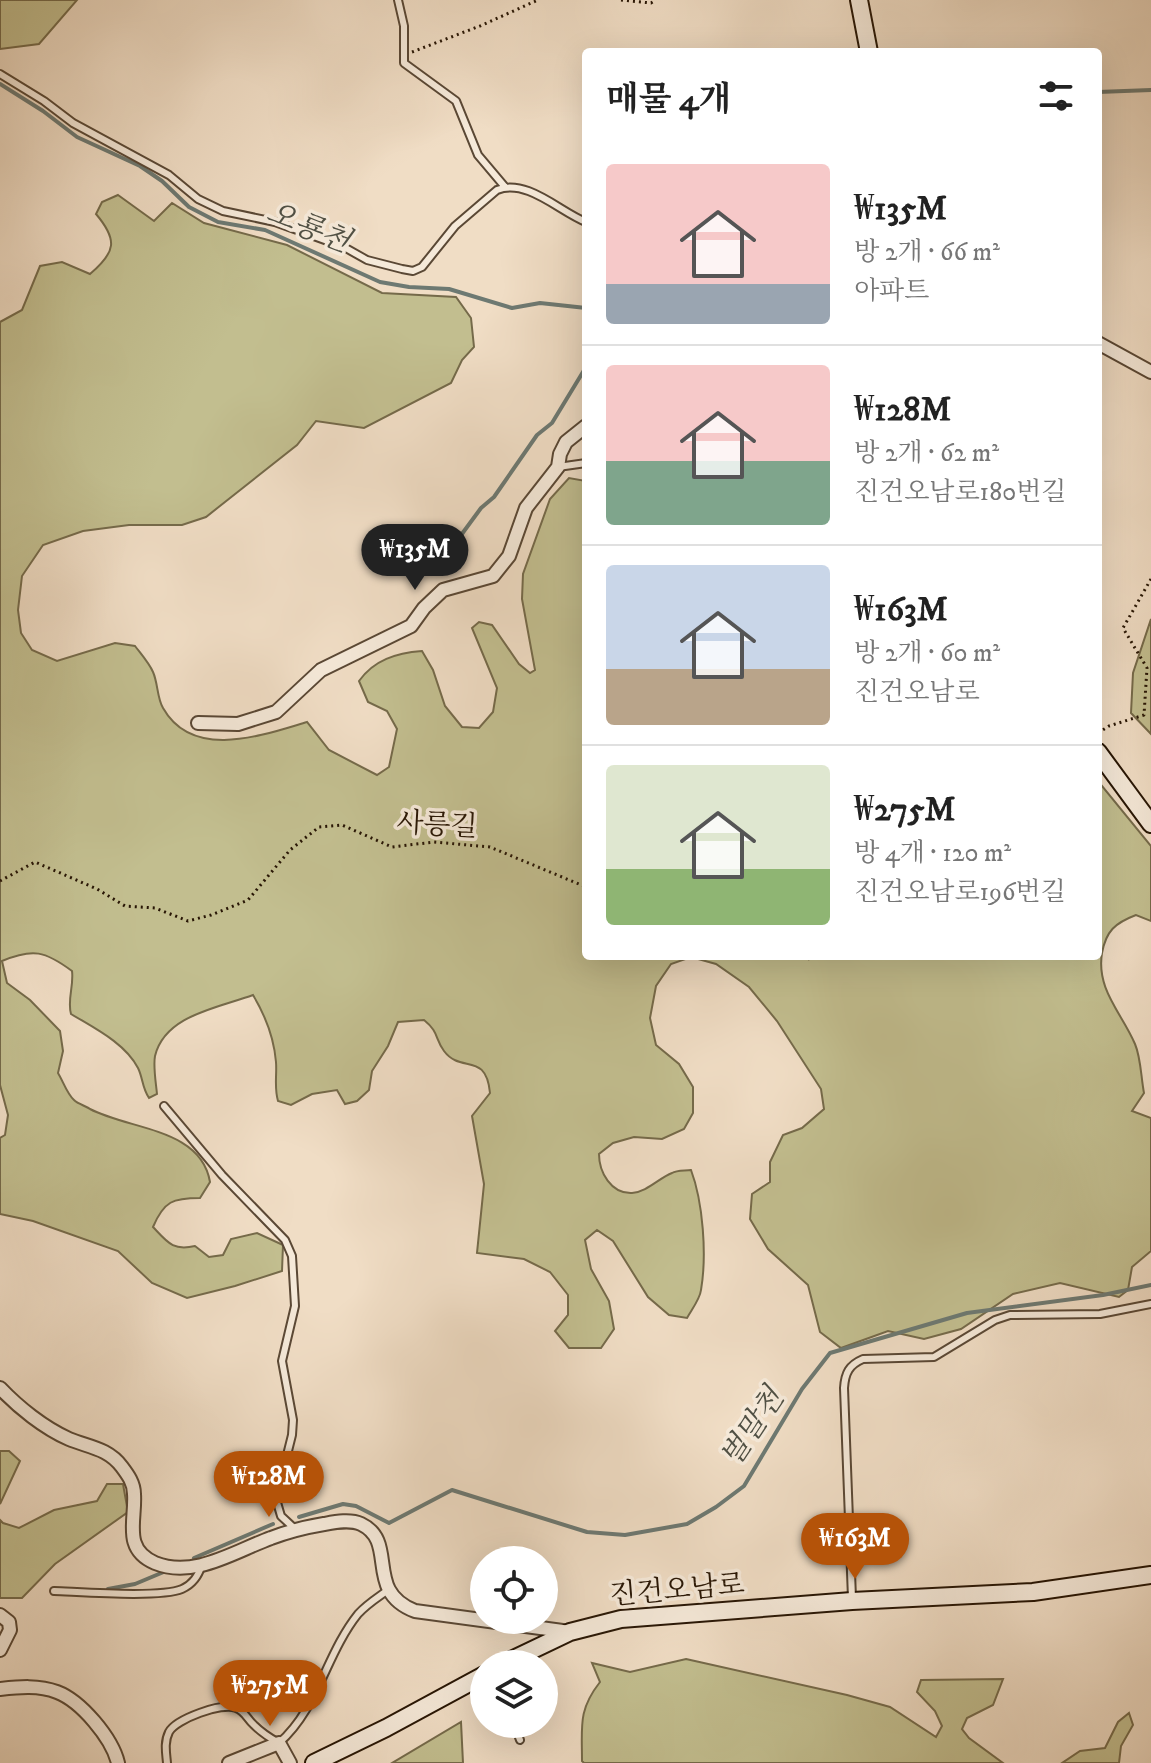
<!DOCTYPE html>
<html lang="ko">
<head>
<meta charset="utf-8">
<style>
  body { margin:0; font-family:"IM FELL DW Pica","Noto Serif KR",serif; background:#f2f2f2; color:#222; height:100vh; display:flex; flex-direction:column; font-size:30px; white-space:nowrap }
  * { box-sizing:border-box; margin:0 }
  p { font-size:26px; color:#767676 }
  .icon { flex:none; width:44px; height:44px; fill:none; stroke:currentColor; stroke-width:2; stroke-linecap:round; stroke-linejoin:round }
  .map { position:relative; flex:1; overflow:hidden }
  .panel { position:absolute; left:582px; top:48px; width:520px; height:912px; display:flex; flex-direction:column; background:#fff; border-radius:8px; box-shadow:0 8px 32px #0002 }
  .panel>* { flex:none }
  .fabs { position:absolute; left:470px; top:1546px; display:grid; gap:16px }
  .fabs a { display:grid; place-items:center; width:88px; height:88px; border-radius:50%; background:#fff; box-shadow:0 8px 32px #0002; font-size:40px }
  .price { position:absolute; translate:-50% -68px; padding:0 18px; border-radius:28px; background:#b45309; color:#fff; font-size:26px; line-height:52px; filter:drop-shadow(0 2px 4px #0008) }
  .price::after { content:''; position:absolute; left:50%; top:48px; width:24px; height:18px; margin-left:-12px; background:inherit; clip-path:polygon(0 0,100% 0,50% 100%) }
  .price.current { background:#222; color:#fff }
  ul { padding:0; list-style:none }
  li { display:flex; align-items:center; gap:24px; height:200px; padding:0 24px }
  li+li { border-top:2px solid #e0e0e0 }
  li span { display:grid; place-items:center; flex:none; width:224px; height:160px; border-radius:8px; color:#555 }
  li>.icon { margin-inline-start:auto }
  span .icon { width:96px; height:96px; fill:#fffc; stroke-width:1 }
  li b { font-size:34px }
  h2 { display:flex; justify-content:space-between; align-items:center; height:96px; padding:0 24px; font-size:34px }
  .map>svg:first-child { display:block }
  .green { fill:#c2be8f; stroke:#756a4a; stroke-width:2 }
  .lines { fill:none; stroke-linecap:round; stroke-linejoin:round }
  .stream { stroke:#6d7972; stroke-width:4 }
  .service-casing { stroke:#5a4835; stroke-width:10 }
  .minor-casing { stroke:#5a4835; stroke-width:16 }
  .secondary-casing { stroke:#281605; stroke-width:20 }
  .path { stroke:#281605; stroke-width:3; stroke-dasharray:2 4; stroke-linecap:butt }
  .service { stroke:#f5e9d9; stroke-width:6 }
  .minor { stroke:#f5e9d9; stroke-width:12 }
  .secondary { stroke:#f5e9d9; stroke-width:16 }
  .labels { text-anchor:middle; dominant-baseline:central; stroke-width:7; stroke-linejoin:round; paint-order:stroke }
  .street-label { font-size:28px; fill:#281605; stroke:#f5e9d9 }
  .water-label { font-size:30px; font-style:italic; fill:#505044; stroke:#f5e9d9 }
</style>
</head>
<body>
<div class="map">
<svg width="1151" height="1763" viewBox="0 0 1151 1763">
  <rect width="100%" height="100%" fill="#f0ddc5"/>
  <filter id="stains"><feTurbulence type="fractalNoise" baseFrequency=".0025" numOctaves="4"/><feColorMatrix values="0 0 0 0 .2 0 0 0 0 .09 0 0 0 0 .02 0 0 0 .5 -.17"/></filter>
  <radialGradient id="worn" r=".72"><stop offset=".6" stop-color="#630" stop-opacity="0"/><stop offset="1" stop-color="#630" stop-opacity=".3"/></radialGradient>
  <path class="green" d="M0 0H77L39 44 0 49Z
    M118 195 154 221 172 203 204 223 287 245 382 293 456 297 471 318 474 347 462 360 451 383 364 428 316 421 297 445 206 517 182 525H129L83 531 43 545 22 576 18 610 21 633 32 650 57 661 115 643 135 646C141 654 149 663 153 672 158 683 157 698 163 708 193 761 263 735 307 722L329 750 377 775 389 767 397 729 387 711 368 702 359 681C374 660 396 653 422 651L433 670 445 706 462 727 479 728 493 712 497 688 472 628 479 622 492 625 519 664 530 673 535 670 522 599 523 574 550 499 569 478 586 481V956H1098V781L1151 846V921L1136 915C1115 923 1106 931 1102 953 1096 990 1122 1013 1135 1044 1141 1058 1141 1078 1144 1093L1132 1111 1151 1118V1251L1132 1267 1128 1290 1119 1297 1060 1283 1013 1294 961 1329 924 1339 888 1331 841 1348 820 1332 808 1285 768 1249 750 1219 752 1194 770 1182V1162L783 1135 802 1128 824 1109 821 1089 777 1021 749 987 716 964 691 957 671 964 656 986 650 1018 656 1045 679 1064 693 1087V1113L684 1129 662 1139 634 1137 613 1143 599 1154C599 1172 611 1194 632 1193 647 1192 659 1178 672 1173 677 1170 685 1171 691 1170 703 1202 707 1255 701 1290 700 1299 692 1309 687 1318L669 1315 648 1297 613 1241 597 1230 585 1240 591 1269 609 1301 614 1329 601 1348H569L555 1331 568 1315V1295L550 1272 524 1259 477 1253 484 1184 472 1116 490 1093C486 1051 461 1074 444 1051 435 1039 439 1032 424 1020L398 1022 388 1046 372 1071 369 1090 357 1101 345 1104 337 1090 312 1094 291 1105 278 1101C274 1087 277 1076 276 1062 274 1038 265 1015 253 995 218 1008 165 1015 155 1056 153 1067 156 1083 157 1094L149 1098C142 1088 143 1078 138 1068 125 1043 94 1028 71 1014 67 1000 74 986 72 971 45 951 33 948 2 961L7 983 30 1000 60 1031 63 1051 58 1073C63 1081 67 1094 74 1100 78 1104 86 1106 90 1109 130 1130 201 1128 210 1182L200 1198C173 1198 164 1201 153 1227 168 1243 173 1251 195 1246L209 1257 223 1255 231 1239 257 1233 283 1245 282 1271 235 1286 187 1298 152 1283 118 1251 33 1221 0 1214V1138L5 1135 8 1115 0 1085V322L22 310 40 266 62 262 90 274C116 252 118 240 96 214L102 202Z
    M1151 619V734L1131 713 1133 673Z
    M0 1451H9L20 1461 0 1504Z
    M107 1484H123L128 1512 55 1564 22 1598H0V1520L3 1523 19 1528 54 1510 97 1501Z
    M686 1659 847 1695 890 1707 936 1737 942 1726 935 1711 917 1692 921 1680 1003 1679 993 1705 967 1718 962 1729 969 1738 1003 1763H584L582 1761C582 1726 578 1710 600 1682L592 1663 630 1672Z
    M1129 1713 1133 1725 1121 1746 1119 1763H1062L1080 1751 1105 1748 1118 1722Z
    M461 1722 463 1763H392Z"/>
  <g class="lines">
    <path class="stream" d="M0 84 43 111 77 137 140 166 162 181 189 207 218 222 265 230 380 282 409 287 449 289 512 308 540 303 586 308
      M1098 92 1151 90
      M447 546 456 542 481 508 494 497 537 435 552 423 586 367
      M299 1517 343 1504 356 1506 389 1523 452 1490 587 1532 625 1535 687 1524 716 1507 744 1486 802 1389 830 1353 967 1313 1103 1295 1151 1285
      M194 1558 273 1524
      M108 1589 135 1584 166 1571"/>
    <defs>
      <path id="service" d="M398 0 404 26V63L456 101 478 155 505 187
        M0 74 44 101 73 123 169 175 198 199 223 211 275 222 344 247 367 260 402 269 413 271 422 267 455 226 497 190C527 178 560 212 586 222
        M558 467 586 463
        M164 1106 222 1175 285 1240 292 1256 295 1306 282 1361 293 1420 292 1435 276 1499 281 1516 295 1529
        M54 1591C82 1592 161 1598 182 1589 193 1584 198 1576 202 1565
        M852 1598 844 1388C845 1373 849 1365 863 1359L934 1357 995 1320 1010 1315 1100 1314 1151 1304
        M514 1724 520 1740
        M167 1763C166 1752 164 1742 169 1732 176 1719 222 1702 236 1708 245 1711 247 1719 254 1725 261 1732 270 1738 279 1743 318 1709 326 1654 358 1614 367 1604 377 1598 388 1590"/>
      <path id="minor" d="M1098 343 1151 372
        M198 723 238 724 276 712 321 670 411 626 424 608 443 590 493 576 509 556 526 508 558 467 560 454 566 442 586 426
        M0 1388C18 1407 44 1428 69 1439 88 1447 108 1448 122 1467 128 1475 134 1483 134 1494 136 1520 122 1549 155 1563 194 1579 235 1551 271 1538 289 1531 306 1527 324 1524 335 1522 350 1519 361 1524 399 1542 363 1591 415 1611L570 1632
        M0 1615 9 1622 10 1630 0 1650
        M0 1689C19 1687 39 1685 57 1692 81 1701 112 1738 118 1763
        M229 1763 279 1743 290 1763"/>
      <path id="secondary" d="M859 0 869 52
        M1098 752 1151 824
        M503 1664 570 1632 621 1619 852 1601 1033 1592 1151 1575
        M314 1763 386 1728 484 1675"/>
    </defs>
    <use href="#service" class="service-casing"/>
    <use href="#minor" class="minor-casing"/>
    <use href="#secondary" class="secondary-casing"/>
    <path class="path" d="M621 0 651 3 656 0
      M412 52 480 26 538 0
      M1098 733 1109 726 1144 715 1147 668 1123 628 1151 579
      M0 881 35 862 97 889 125 906 155 908 188 921 211 915 248 900 290 850 319 827 342 825 392 847 434 842 490 847 586 887
      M790 956 807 959 824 956"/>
    <use href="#service" class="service"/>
    <use href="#minor" class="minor"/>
    <use href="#secondary" class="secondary"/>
  </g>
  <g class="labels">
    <g class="street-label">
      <text transform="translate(437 825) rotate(3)">사릉길</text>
      <text transform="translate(677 1590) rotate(-5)">진건오남로</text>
    </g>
    <g class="water-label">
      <text transform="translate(308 228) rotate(22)">오룡천</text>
      <text transform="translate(753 1428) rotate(-56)">벌말천</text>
    </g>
  </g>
  <rect width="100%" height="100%" filter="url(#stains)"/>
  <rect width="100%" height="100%" fill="url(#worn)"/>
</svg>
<div class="fabs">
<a><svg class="icon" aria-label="locate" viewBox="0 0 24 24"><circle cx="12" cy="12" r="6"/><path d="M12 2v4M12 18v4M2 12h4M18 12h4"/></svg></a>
<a><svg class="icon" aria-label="layers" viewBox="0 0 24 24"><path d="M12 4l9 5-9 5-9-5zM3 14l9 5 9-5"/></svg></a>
</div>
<b class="price current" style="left:415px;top:592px">₩135M</b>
<b class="price" style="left:269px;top:1519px">₩128M</b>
<b class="price" style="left:855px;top:1581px">₩163M</b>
<b class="price" style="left:270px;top:1728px">₩275M</b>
<section class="panel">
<h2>매물 4개<svg class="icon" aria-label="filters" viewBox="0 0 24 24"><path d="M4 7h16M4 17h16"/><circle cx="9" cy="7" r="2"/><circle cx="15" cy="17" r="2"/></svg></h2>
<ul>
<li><span style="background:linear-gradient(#f6c9c9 75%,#9aa5b1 0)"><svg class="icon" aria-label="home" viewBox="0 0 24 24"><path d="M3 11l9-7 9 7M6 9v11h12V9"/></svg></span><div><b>₩135M</b><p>방 2개 · 66 m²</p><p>아파트</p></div></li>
<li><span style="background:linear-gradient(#f6c9c9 60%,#7fa58c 0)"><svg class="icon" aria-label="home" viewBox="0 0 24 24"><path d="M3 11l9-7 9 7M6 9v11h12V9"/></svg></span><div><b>₩128M</b><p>방 2개 · 62 m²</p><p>진건오남로180번길</p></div></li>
<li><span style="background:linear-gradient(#c9d6e8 65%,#b9a48a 0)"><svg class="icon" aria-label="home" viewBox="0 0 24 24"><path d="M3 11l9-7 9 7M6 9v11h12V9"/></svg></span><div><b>₩163M</b><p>방 2개 · 60 m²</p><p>진건오남로</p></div></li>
<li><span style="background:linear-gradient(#dfe7d0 65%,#8fb573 0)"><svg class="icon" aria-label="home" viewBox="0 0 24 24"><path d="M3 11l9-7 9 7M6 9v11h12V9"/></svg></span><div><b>₩275M</b><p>방 4개 · 120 m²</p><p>진건오남로196번길</p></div></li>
</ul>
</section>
</div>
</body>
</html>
